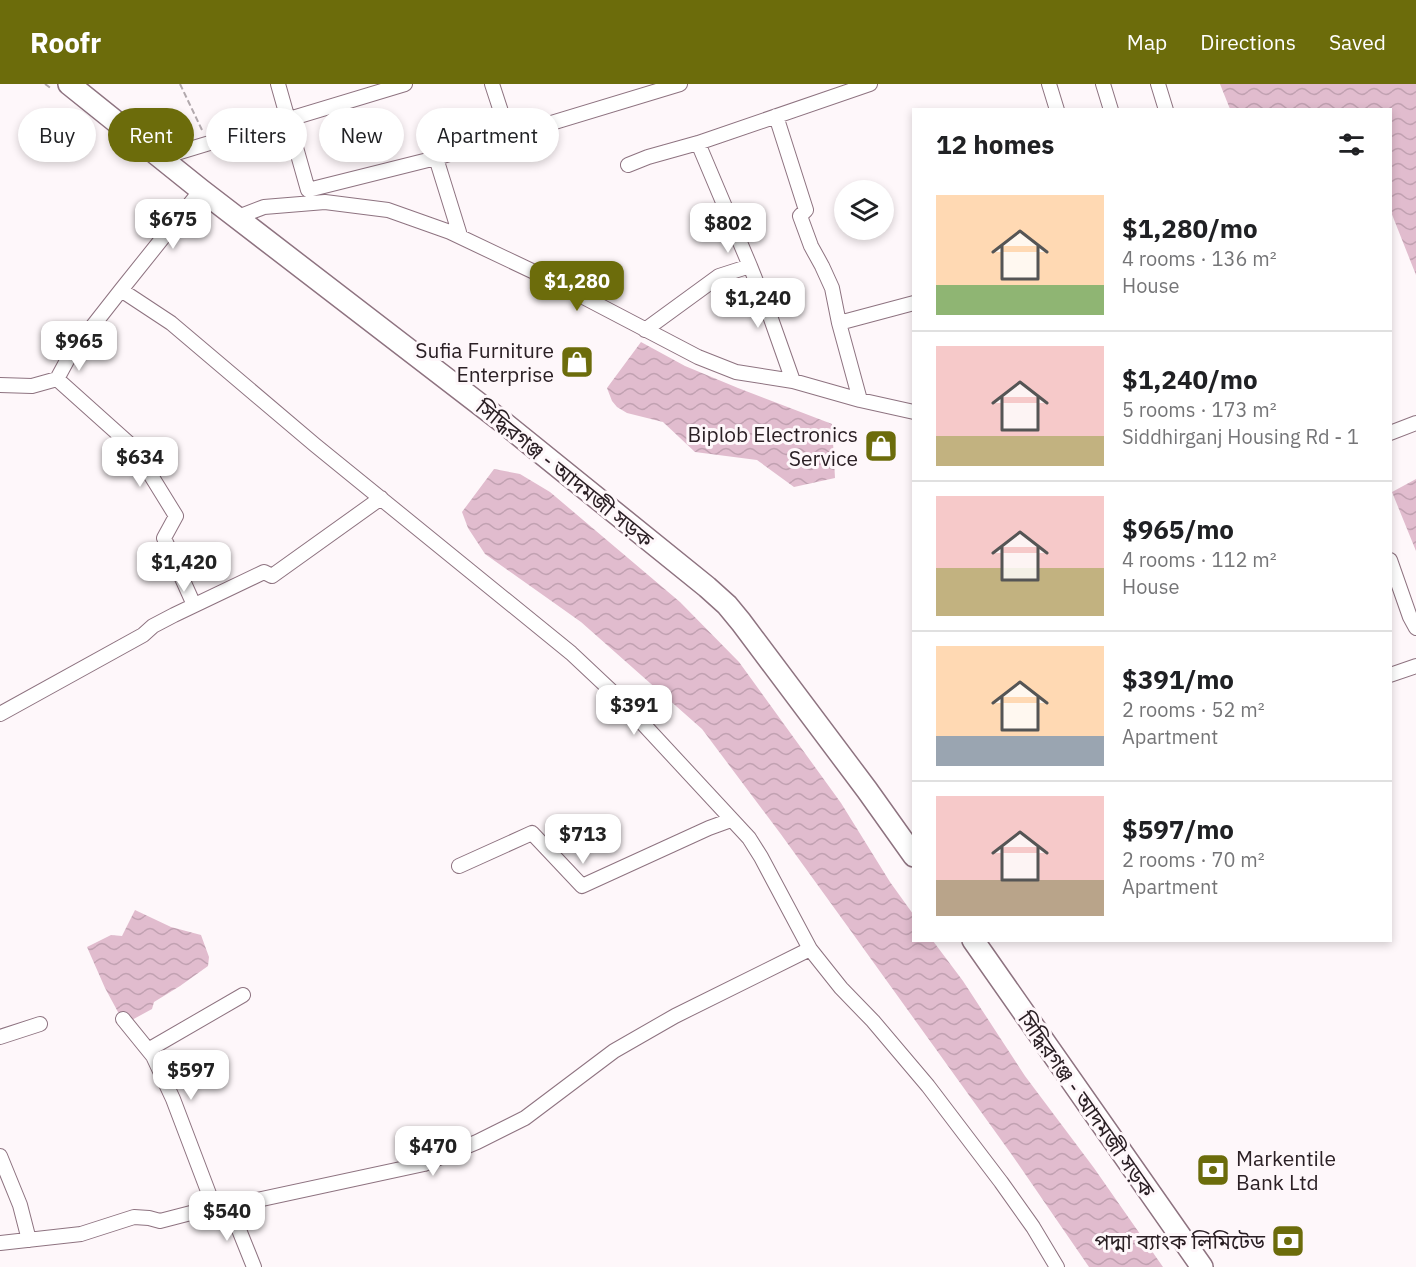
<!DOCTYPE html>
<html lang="en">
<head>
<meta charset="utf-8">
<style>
  body { margin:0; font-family:"IBM Plex Sans","Noto Sans Bengali",sans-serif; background:#f2f2f2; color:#202124; height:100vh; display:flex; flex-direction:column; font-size:22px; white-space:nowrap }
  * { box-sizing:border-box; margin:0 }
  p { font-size:20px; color:#757577 }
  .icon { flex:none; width:33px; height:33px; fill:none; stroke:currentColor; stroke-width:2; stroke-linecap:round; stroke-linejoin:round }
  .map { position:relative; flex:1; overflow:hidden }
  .drawer { position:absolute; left:912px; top:24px; width:480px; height:834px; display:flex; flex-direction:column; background:#fff; border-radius:0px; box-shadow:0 3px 9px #0003 }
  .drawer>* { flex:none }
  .guide { position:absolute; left:18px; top:24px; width:570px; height:54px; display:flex; gap:12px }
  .tools { position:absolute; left:834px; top:96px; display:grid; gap:12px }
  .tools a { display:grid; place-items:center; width:60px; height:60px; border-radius:50%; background:#fff; box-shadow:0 3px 9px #0003; font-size:30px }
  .price { position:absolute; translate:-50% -51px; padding:0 14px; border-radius:12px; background:#fff; color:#222; font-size:20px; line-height:39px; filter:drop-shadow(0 2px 3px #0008) }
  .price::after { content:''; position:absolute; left:50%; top:36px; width:18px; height:14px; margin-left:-9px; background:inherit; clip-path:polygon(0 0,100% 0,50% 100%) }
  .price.selected { background:#6c6c0b; color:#fff }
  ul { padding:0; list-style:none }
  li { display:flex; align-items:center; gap:18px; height:150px; padding:0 24px }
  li+li { border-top:2px solid #e0e0e0 }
  li span { display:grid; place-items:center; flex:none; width:168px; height:120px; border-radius:0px; color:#555 }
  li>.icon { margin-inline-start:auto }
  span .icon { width:72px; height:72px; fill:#fffc; stroke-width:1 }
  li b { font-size:26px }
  h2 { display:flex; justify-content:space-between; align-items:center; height:72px; padding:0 24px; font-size:26px }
  .pill { padding:0 21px; border-radius:27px; background:#fff; box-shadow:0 3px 9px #0003; font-size:21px; line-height:54px }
  .pill.selected { background:#6c6c0b; color:#fff }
  header { display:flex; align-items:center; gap:36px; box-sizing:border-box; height:84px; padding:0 30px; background:#6c6c0b; color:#fff }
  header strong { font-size:28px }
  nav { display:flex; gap:33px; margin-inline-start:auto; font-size:21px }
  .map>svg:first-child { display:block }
  .water { fill:url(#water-waves) }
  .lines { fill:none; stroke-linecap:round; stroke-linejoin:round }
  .street-casing { stroke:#8e7380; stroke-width:16 }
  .primary-casing { stroke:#8e7380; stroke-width:24 }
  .path { stroke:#b2a9ad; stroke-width:2; stroke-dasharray:6 3; stroke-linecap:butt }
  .street { stroke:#fff; stroke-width:14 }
  .primary { stroke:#fff; stroke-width:21 }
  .labels { text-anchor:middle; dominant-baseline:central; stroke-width:6; stroke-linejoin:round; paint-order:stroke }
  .poi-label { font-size:21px; fill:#2b2025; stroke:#fef7fa; text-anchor:end }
  .street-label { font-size:21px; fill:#2b2025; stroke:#fef7fa }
</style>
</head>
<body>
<header>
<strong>Roofr</strong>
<nav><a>Map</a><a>Directions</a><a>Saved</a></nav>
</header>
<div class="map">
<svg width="1416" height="1183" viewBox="0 0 1416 1183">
  <defs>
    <pattern id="water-waves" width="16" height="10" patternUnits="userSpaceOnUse" patternTransform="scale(1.5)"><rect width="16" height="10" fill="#e1bcce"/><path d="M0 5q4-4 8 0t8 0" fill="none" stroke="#c1a1b1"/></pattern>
  </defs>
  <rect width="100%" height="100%" fill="#fef7fa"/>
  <path class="water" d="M1220 0H1416V191L1391 128 1390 26 1230 25Z
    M641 258 685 282 738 304 832 340 835 394 794 403 757 376 695 368 663 338 627 329 617 323 612 317 607 304Z
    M494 385 520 390 550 408 680 518 739 578 841 719 890 798 913 830 914 856 933 857 963 897 1025 992 1094 1084 1163 1183H1089L1012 1071 848 843 780 749 702 645 581 538 485 470 468 444 462 428Z
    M1416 395V467L1392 408Z
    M135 826 171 843 201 851 209 873 208 882 180 902 154 918 152 925 130 937 118 928 105 904 87 863 111 851 122 852Z"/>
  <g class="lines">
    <defs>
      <path id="street" d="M278 0 308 106 436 74 680 0
        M492 0 509 52
        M1049 0 1057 26
        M1103 0 1111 26
        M1158 0 1166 26
        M776 32 806 126 800 132 811 162 822 182 832 204 839 239 860 316
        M160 74 405 0
        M436 74 459 148
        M628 81 648 73 698 59 870 0
        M238 133 264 123 325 118 388 126 450 148 549 195 698 273 736 288 793 297 860 316 914 328
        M750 182 770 232 793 297
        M121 206 171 239 315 361 571 569 621 616 749 754 761 773 810 865 841 904 873 937 928 1002 1001 1098 1033 1143 1057 1183
        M839 239 914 219
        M645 246 719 192 750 182 698 59
        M57 295 134 364 176 432 164 454 194 521
        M0 301 32 302 57 295 70 271 121 206 201 106
        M1390 349 1416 339
        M1390 476 1410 533 1416 544
        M1390 591 1416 582
        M0 630 143 551 153 542 174 531 264 488 272 492 381 414
        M459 782 532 749 582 802 709 744 731 736
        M123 935 153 972 173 1015 214 1123
        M0 953 40 940
        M148 966 243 911
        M0 1072 20 1121 29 1156
        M229 1121 254 1183
        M0 1159 81 1150 134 1133 149 1134 160 1137 214 1123 253 1117 424 1080 477 1058 525 1034 614 967 675 932 810 865"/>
      <path id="primary" d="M69 0 201 106 504 339 707 503 727 521 741 538 867 706 914 772
        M973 856 1202 1183"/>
    </defs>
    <use href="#street" class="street-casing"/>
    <use href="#primary" class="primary-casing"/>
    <path class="path" d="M45 0 52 5
      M180 0 202 46"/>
    <use href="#street" class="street"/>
    <use href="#primary" class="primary"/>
  </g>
  <defs>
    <symbol id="shop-square" viewBox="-11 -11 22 22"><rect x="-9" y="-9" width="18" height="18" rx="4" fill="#6c6c0b" stroke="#fef7fa"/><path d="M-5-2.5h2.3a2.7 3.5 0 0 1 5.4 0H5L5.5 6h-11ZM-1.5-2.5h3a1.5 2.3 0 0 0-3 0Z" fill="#fff"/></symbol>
    <symbol id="bank-square" viewBox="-11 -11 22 22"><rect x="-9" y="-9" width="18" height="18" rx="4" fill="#6c6c0b" stroke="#fef7fa"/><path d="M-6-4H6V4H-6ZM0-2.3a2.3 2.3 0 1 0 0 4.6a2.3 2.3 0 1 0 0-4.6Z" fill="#fff"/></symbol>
  </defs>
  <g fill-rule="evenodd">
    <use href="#shop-square" x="558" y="259" width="38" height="38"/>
    <use href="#shop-square" x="862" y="343" width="38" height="38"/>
    <use href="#bank-square" x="1194" y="1067" width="38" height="38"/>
    <use href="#bank-square" x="1269" y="1138" width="38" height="38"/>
  </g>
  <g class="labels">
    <g class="poi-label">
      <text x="554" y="266">Sufia Furniture<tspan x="554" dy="24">Enterprise</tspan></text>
      <text x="858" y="350">Biplob Electronics<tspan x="858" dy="24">Service</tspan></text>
      <text x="1236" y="1074" text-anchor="start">Markentile<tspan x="1236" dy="24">Bank Ltd</tspan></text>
      <text x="1265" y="1157">পদ্মা ব্যাংক লিমিটেড</text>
    </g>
    <g class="street-label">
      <text transform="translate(565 389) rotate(39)">সিদ্ধিরগঞ্জ - আদমজী সড়ক</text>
      <text transform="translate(1087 1020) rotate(55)">সিদ্ধিরগঞ্জ - আদমজী সড়ক</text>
    </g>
  </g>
</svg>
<div class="tools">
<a><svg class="icon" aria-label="layers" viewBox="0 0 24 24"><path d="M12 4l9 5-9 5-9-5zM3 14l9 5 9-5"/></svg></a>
</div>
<b class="price" style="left:173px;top:166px">$675</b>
<b class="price" style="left:728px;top:170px">$802</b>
<b class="price selected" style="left:577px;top:228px">$1,280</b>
<b class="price" style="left:758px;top:245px">$1,240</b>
<b class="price" style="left:79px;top:288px">$965</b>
<b class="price" style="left:140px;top:404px">$634</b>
<b class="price" style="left:184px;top:509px">$1,420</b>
<b class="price" style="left:634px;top:652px">$391</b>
<b class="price" style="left:583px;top:781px">$713</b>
<b class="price" style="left:191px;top:1017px">$597</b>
<b class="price" style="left:433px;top:1093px">$470</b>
<b class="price" style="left:227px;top:1158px">$540</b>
<div class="guide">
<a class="pill">Buy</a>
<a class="pill selected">Rent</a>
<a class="pill">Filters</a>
<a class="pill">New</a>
<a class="pill">Apartment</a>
</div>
<section class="drawer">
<h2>12 homes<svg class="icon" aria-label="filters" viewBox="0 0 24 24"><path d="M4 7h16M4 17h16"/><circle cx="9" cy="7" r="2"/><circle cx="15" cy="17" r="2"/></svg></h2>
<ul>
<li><span style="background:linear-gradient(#ffd9b3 75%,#8fb573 0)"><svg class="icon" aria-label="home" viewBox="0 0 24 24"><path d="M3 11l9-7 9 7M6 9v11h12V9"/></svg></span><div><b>$1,280/mo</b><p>4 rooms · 136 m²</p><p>House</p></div></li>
<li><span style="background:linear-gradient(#f6c9c9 75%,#c2b280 0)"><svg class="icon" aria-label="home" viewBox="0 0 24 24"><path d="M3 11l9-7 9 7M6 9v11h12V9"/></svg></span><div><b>$1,240/mo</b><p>5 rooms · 173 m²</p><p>Siddhirganj Housing Rd - 1</p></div></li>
<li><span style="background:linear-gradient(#f6c9c9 60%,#c2b280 0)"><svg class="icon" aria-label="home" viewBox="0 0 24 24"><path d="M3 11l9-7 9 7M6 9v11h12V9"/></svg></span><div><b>$965/mo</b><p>4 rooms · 112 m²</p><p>House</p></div></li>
<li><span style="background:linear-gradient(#ffd9b3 75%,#9aa5b1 0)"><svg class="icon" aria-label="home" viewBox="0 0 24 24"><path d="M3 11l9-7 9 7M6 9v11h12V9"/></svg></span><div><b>$391/mo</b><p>2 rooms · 52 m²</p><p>Apartment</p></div></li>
<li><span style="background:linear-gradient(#f6c9c9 70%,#b9a48a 0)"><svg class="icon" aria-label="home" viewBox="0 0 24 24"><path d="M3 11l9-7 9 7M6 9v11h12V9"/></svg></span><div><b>$597/mo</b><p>2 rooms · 70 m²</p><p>Apartment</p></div></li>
</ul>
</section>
</div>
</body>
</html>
